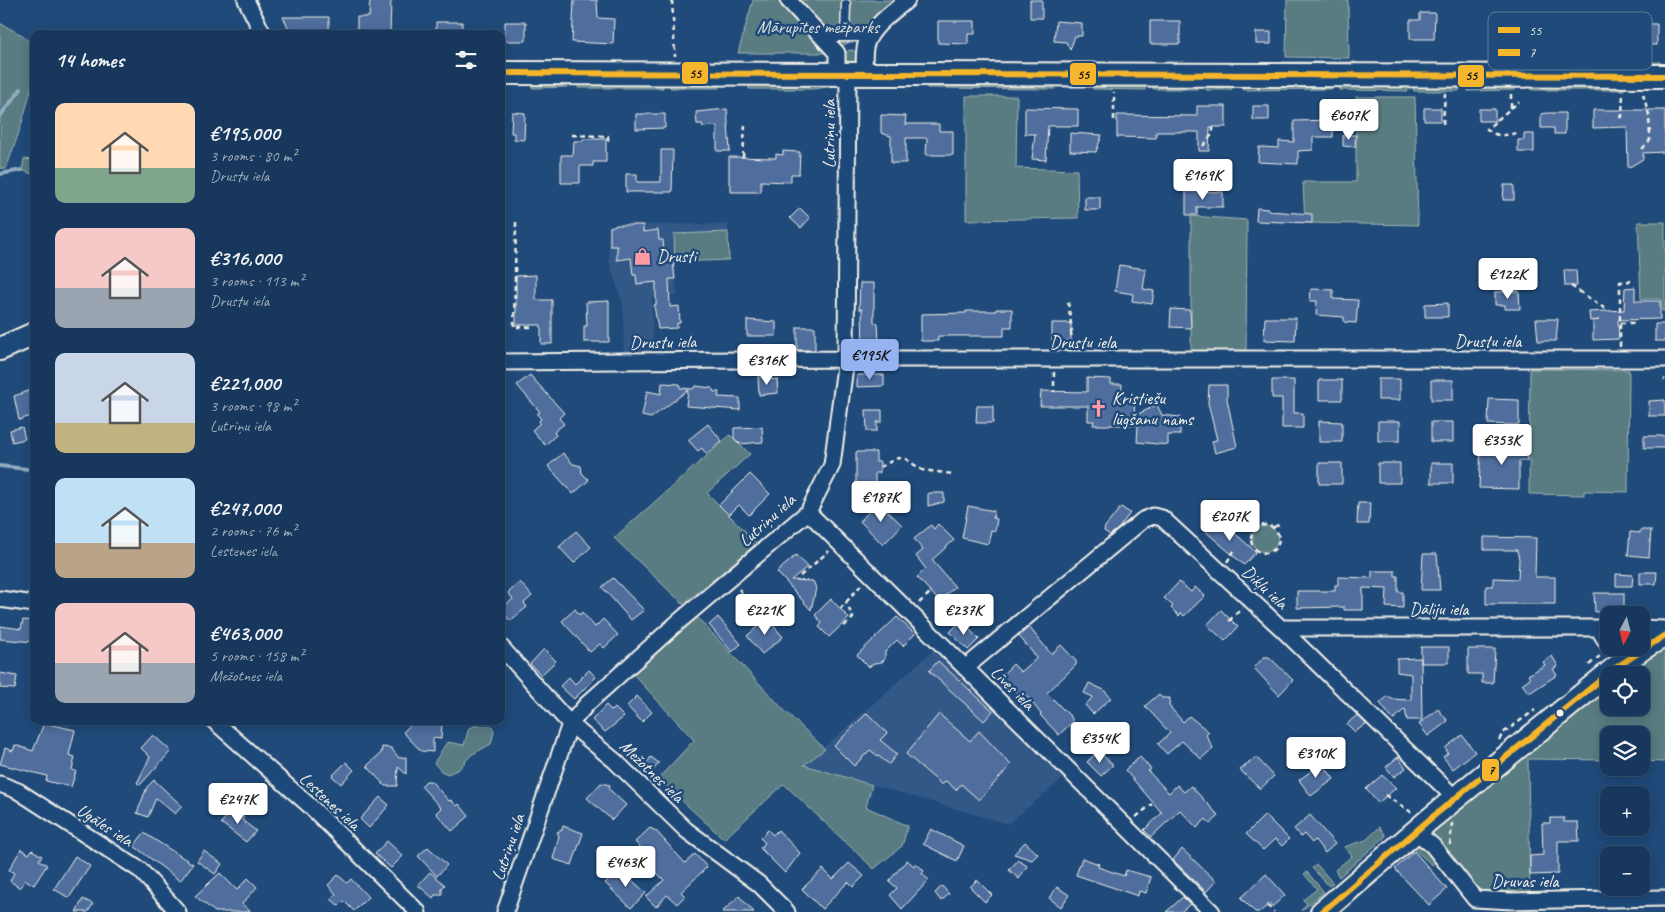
<!DOCTYPE html>
<html lang="en">
<head>
<meta charset="utf-8">
<style>
  body { margin:0; font-family:Caveat,sans-serif; background:#244365; color:#f1f3f6; height:100vh; display:flex; flex-direction:column; font-size:19px; white-space:nowrap }
  * { box-sizing:border-box; margin:0 }
  p { font-size:16px; color:#9eacbb }
  .icon { flex:none; width:28px; height:28px; fill:none; stroke:currentColor; stroke-width:2; stroke-linecap:round; stroke-linejoin:round }
  .map { position:relative; flex:1; overflow:hidden }
  .side { position:absolute; left:30px; top:30px; width:475px; height:695px; display:flex; flex-direction:column; background:#17385c; border-radius:10px; box-shadow:0 2px 12px #0003,0 0 0 1px #365272 }
  .side>* { flex:none }
  .needle { width:32px; rotate:187deg }
  .buttons { position:absolute; left:1600px; top:606px; display:grid; gap:10px }
  .buttons a { display:grid; place-items:center; width:50px; height:50px; border-radius:10px; background:#17385c; box-shadow:0 2px 12px #0003,0 0 0 1px #365272; font-size:25px }
  .price { position:absolute; translate:-50% -42px; padding:0 11px; border-radius:5px; background:#fff; color:#222; font-size:16px; line-height:32px; filter:drop-shadow(0 1px 2px #0008) }
  .price::after { content:''; position:absolute; left:50%; top:30px; width:15px; height:11px; margin-left:-8px; background:inherit; clip-path:polygon(0 0,100% 0,50% 100%) }
  .price.current { background:#95b2f1; color:#111 }
  ul { padding:0; list-style:none }
  li { display:flex; align-items:center; gap:15px; height:125px; padding:0 25px }
  li span { display:grid; place-items:center; flex:none; width:140px; height:100px; border-radius:10px; color:#555 }
  li>.icon { margin-inline-start:auto }
  span .icon { width:60px; height:60px; fill:#fffc; stroke-width:1 }
  li b { font-size:21px }
  h2 { display:flex; justify-content:space-between; align-items:center; height:60px; padding:0 25px; font-size:21px }
  .map>svg:first-child { display:block }
  .built { fill:#315887 }
  .green { fill:#597c81; stroke:#a6b6b4 }
  .lines { fill:none; stroke-linecap:round; stroke-linejoin:round }
  .stream { stroke:#92abc0; stroke-width:4 }
  .building { fill:#4f6e9e; stroke:#f4f1e8 }
  .lane-casing { stroke:#f4f1e8; stroke-width:11 }
  .street-casing { stroke:#f4f1e8; stroke-width:19 }
  .secondary-casing { stroke:#f4f1e8; stroke-width:26 }
  .path { stroke:#f4f1e8; stroke-width:2.5; stroke-dasharray:5 4; stroke-linecap:butt }
  .lane { stroke:#1f4a7a; stroke-width:8 }
  .street { stroke:#1f4a7a; stroke-width:15 }
  .secondary { stroke:#1f4a7a; stroke-width:22 }
  .bus-1-casing { stroke:#1f4a7a; stroke-width:10 }
  .bus-2-casing { stroke:#1f4a7a; stroke-width:10 }
  .bus-1 { stroke:#f5b62b; stroke-width:6 }
  .bus-2 { stroke:#f5b62b; stroke-width:6 }
  .bus-dot { fill:#f4f1e8; stroke:#1f4a7a; stroke-width:2 }
  .labels { text-anchor:middle; dominant-baseline:central; stroke-width:5; stroke-linejoin:round; paint-order:stroke }
  .park-label { font-size:18px; fill:#dddfd9; stroke:#1f4a7a }
  .street-label { font-size:18px; fill:#f4f1e8; stroke:#1f4a7a }
  .poi-label { font-size:18px; fill:#f4f1e8; stroke:#1f4a7a; text-anchor:start }
  .key { fill:#1f4a7a; stroke:#5f7c9b; stroke-width:1 }
  .key-label { font-size:14px; fill:#f4f1e8 }
  .line-badge { stroke:#1f4a7a; stroke-width:2 }
  .pale-badge-label { font-size:14px; text-anchor:middle; font-weight:bold; fill:#111 }
</style>
</head>
<body>
<div class="map">
<svg width="1665" height="912" viewBox="0 0 1665 912">
  <rect width="100%" height="100%" fill="#1f4a7a"/>
  <filter id="ink" filterUnits="userSpaceOnUse"><feTurbulence type="fractalNoise" baseFrequency=".02" numOctaves="2"/><feDisplacementMap in="SourceGraphic" scale="10" xChannelSelector="R" yChannelSelector="G"/><feConvolveMatrix kernelMatrix="1 2 1 2 8 2 1 2 1" color-interpolation-filters="sRGB"/></filter>
  <g filter="url(#ink)">
    <path class="built" d="M728 224 729 260 675 262 677 295 652 297 653 359H624L623 305 609 261 608 225Z
      M938 646 1066 776 1008 824 804 765Z"/>
    <path class="green" d="M753 0H897L860 37 827 53H738Z
      M1287 0H1348L1349 58 1286 57Z
      M0 23C9 29 26 35 31 45 44 67 15 144 6 169L0 168Z
      M844 57a7 7 0 1 1 14 0a7 7 0 1 1-14 0Z
      M1282 62H1356L1354 66 1283 67Z
      M1660 62V66H1602V63Z
      M562 82 567 87 533 88 531 86 533 83Z
      M661 82 663 88H578V84Z
      M671 82H720L719 88H670Z
      M832 82 835 86 813 89H749V83Z
      M927 84H1054L1055 89 927 88Z
      M1092 84 1145 85V90L1093 89Z
      M1154 84H1196L1197 89H1153Z
      M1206 84H1230L1233 87 1231 90H1206Z
      M1244 84H1331V89L1243 90Z
      M1340 84 1408 86V91L1340 90Z
      M1459 84V91H1414L1413 85Z
      M1468 85H1515V90L1468 91Z
      M1531 85H1624V90H1532Z
      M966 96H1017L1016 168 1077 170 1078 218 966 220Z
      M1356 97H1415L1418 225 1305 223 1303 182H1356Z
      M24 159 34 160V175L22 170Z
      M1191 216 1247 220 1246 353H1191Z
      M1638 222H1665V311H1662L1661 299H1641Z
      M728 232 729 260 675 262 674 234Z
      M1530 369 1629 370 1628 492 1584 491V495L1529 494Z
      M730 435 750 454 707 493 758 544 683 604 614 538Z
      M1252 539a13 13 0 1 1 26 0a13 13 0 1 1-26 0Z
      M696 616 784 710 825 749 804 765 872 785 866 807 908 826 902 846 874 869 784 784 724 839 658 779 694 740 633 674Z
      M1665 646V762L1641 761V735H1609V760L1528 759 1530 894H1487L1476 887 1428 833 1483 791 1494 776 1609 682V708H1641V675H1617Z
      M475 726H492L494 732 491 744 471 755 459 769 448 774 441 771 434 763 447 742 464 745 469 728Z
      M1380 827 1386 836 1339 877 1335 870 1352 856 1344 847 1366 840Z
      M1420 844 1426 846 1437 861 1432 865 1414 849 1390 870 1388 867 1412 845Z
      M1317 865 1333 883 1329 886 1312 868Z
      M1307 872 1324 892 1301 911 1307 903 1303 900 1317 889 1304 874Z
      M1382 872 1385 875 1342 912H1334Z"/>
    <g class="lines">
      <path class="stream" d="M0 116 21 89
        M0 174 22 170
        M0 466 27 469"/>
    </g>
    <path class="building" d="M370 0H391L390 34H357V17H369Z
      M574 0H597L598 18 614 19 613 44 572 42Z
      M1030 0H1042V18H1030Z
      M1420 13H1435L1434 39H1410V20H1420Z
      M283 17H329V34L290 31Z
      M938 21H975V34H968V44L938 43Z
      M1056 21 1082 23V36H1075L1070 50 1066 42 1054 41Z
      M1150 21H1180V44H1150Z
      M436 22H462V34H436Z
      M505 22H526V41H505Z
      M1603 23 1657 24V45H1603Z
      M1256 32H1271V44H1256Z
      M1197 106H1226V127H1210L1209 151H1199V132H1156V138L1117 137V115L1197 116Z
      M1253 106H1269V120H1253Z
      M1025 108 1078 109V126H1048L1046 160 1032 159 1035 134H1025Z
      M1424 108H1441V121H1424Z
      M727 109 730 151H717V126L703 127 702 124H697L696 112Z
      M1479 109H1495V121H1479Z
      M1593 110H1665V152L1643 153V159L1628 168 1627 127 1593 128Z
      M512 112 525 113 524 140 514 139V133H511Z
      M1548 113H1565V134H1554V128H1541V114Z
      M636 114H665V128L636 129Z
      M881 115 906 116 905 124H939V131H953V155H926L927 138H906V163H891V136L881 133Z
      M1333 120V137H1313V150L1298 151V164L1258 162 1259 147 1279 148V141L1294 142V121Z
      M1070 133 1102 135 1096 152 1070 151Z
      M1524 134H1534V152H1518V140H1524Z
      M1343 135H1356L1355 147 1343 146Z
      M583 139H606V162H593V166H580V183H561V155H573L574 141H583Z
      M661 150H673L672 192H626V174H637V182H661Z
      M783 151 800 152 799 174H791V182L761 181V192H731V184H729V157L776 158V154L783 155Z
      M1504 185H1514V200H1503Z
      M1186 191 1223 192V207H1197V215H1186Z
      M1085 197H1100V210H1085Z
      M800 208 810 218 801 228 790 218Z
      M1257 208 1268 209V211L1312 214V223L1256 221Z
      M616 225H643V232L658 230 659 240H663L664 253 669 252 670 263 673 262 675 279H669L670 307 679 306 680 323H677V328L658 329 654 305H656V282L637 284 636 275H633L631 258 617 260V246H610V227Z
      M1119 265 1146 269 1143 289 1154 291 1152 304 1132 301 1133 294 1115 291Z
      M1564 270H1576L1577 286H1565Z
      M536 275V300H552V344H541V325H516V276Z
      M860 283H874V322L878 323 879 343H875V350H863L862 309H859Z
      M1635 287V301H1660V319L1618 320 1619 339 1593 340V321L1599 320 1590 321 1589 312 1624 310 1625 288Z
      M1311 289 1333 290V299L1358 300 1356 323 1344 322V317L1316 315 1317 301H1310Z
      M1519 291 1520 309H1505V305H1495V292Z
      M609 301V342H584V326H587L586 302Z
      M1448 303V317H1425V304Z
      M996 309H1012V327H1004V336H938V341H921V314L966 313V311H996Z
      M1171 309 1190 310 1191 328 1170 327Z
      M1265 318H1296L1295 341 1264 340Z
      M1536 319H1558L1556 341H1538Z
      M747 320 776 322V336H747Z
      M1052 323H1071V341H1052Z
      M1655 324H1665V341H1655Z
      M797 327H815V350H797Z
      M530 375 564 413 559 418 564 424 554 432 556 435 545 445 532 430 540 423 539 421 541 419 537 414 540 412 517 385Z
      M857 375H884V386L857 387Z
      M758 377H769V380L777 379 778 393 759 395Z
      M1087 378 1111 379V384H1122L1121 397 1135 398 1134 416 1157 405 1162 415 1180 417V435H1168V445L1137 442 1138 425H1093L1094 421H1088V406H1040L1041 391 1087 392Z
      M1378 379H1400V400H1378Z
      M1272 380H1294V413H1303V428H1282V398H1272Z
      M1319 380H1342V400H1319Z
      M1431 380H1453V400H1431Z
      M662 383 680 384V388L693 389 696 386 712 388 714 392H719L718 397 740 398V410L686 406 688 390 651 418 642 416 647 391 661 394Z
      M1209 385H1227V399L1237 447 1215 453 1212 441 1217 440 1208 403Z
      M34 389V415L19 420 14 396Z
      M1489 399 1519 400V425L1488 424Z
      M1665 400V416H1649V401Z
      M977 406H993V423H976Z
      M866 410H882V422H877V431H867Z
      M1319 421 1342 422V442H1319Z
      M1378 421H1400V441H1378Z
      M1431 422H1453V442H1431Z
      M708 424 722 441 706 454 702 448 698 451 688 440Z
      M22 427 25 439 12 442 10 430Z
      M762 427 763 442 740 444 734 438V428Z
      M1518 434H1528L1527 461H1519V489L1479 488 1481 444 1493 445V452L1517 453Z
      M1644 436H1665V448H1644Z
      M856 452H876V462H880V473H875V484H856Z
      M563 453 573 464 581 466 582 473 589 480 573 494 548 466Z
      M1319 463H1342V484H1319Z
      M1378 463H1400V483H1378Z
      M1431 463H1453V483H1431Z
      M750 474 770 494 749 515 739 505 729 515 719 505Z
      M928 493H944V502L928 506Z
      M878 502 902 525 883 545 860 521Z
      M1358 503H1370L1369 524H1357Z
      M968 506 994 511 993 518 997 519 995 531 991 530 988 544 962 538Z
      M1121 507 1130 513 1119 528 1110 535 1104 531 1105 527Z
      M1213 520 1220 525 1222 522 1256 552 1244 565 1204 530Z
      M938 524 954 540 932 560 955 587 939 601 917 577 926 569 916 556 923 550 914 539 931 525 934 529Z
      M1640 530H1651L1649 557 1628 555 1630 532 1640 533Z
      M576 531 591 547 574 563 559 547Z
      M1484 537 1536 538 1535 577H1555V604H1486V586H1493V578L1518 579 1519 559 1517 550H1484Z
      M1423 554H1437L1440 590H1421Z
      M796 555 807 567 791 580 813 581 816 588 811 610 777 572Z
      M1372 571H1395V576H1398V592H1403V608L1386 607 1387 589 1363 588V610H1344V607L1297 608V591H1335V585H1338V577L1372 578Z
      M1640 572H1657L1656 584H1640Z
      M1616 574 1633 575 1632 586H1616Z
      M613 578 644 610 631 620 602 587Z
      M520 582 532 596 524 603 527 607 510 621 501 609 513 599 508 593Z
      M1179 582 1191 592 1195 587 1205 596 1184 616 1181 613 1179 616 1171 608 1173 606 1164 598Z
      M1594 593H1624V611L1595 612Z
      M831 599 849 618 829 637 819 627 822 623 815 615Z
      M575 609 580 615 582 612 595 627 603 619 618 635 604 648 600 644 590 652 562 621Z
      M1221 610 1238 627 1225 641 1207 625Z
      M718 617 741 644 732 652 709 625Z
      M897 617 915 634 903 646 897 640 885 652V659L882 662 874 663 869 667 857 655Z
      M767 618 783 637 762 654 747 636Z
      M23 620 34 621V642L0 639V626L21 629Z
      M961 621 979 639 968 650 950 632Z
      M1029 627 1051 654 1061 645 1076 661V665L1047 693 1072 718V722L1059 735 1040 715 1041 714 1025 694 1022 697 1000 677 1013 664 1021 672 1037 658 1019 636Z
      M1421 647H1449V663H1421Z
      M544 649 556 661 541 675 530 664Z
      M1468 649H1495L1493 683H1482V674H1468Z
      M1552 656 1558 666 1553 669 1557 675 1531 692H1528L1522 684 1530 678 1528 675 1545 665 1543 662Z
      M1264 657H1269L1293 680 1279 695 1254 668Z
      M1421 658 1422 720H1407L1405 709 1393 720 1380 703 1388 696 1391 699 1411 700V674L1397 672V659Z
      M938 661 993 711 984 721 929 671Z
      M589 670 596 677 574 699 560 686 569 677 575 684Z
      M0 673 17 676 15 689 0 688Z
      M1089 683 1104 690 1111 698 1093 714 1085 705 1093 697 1084 693Z
      M1159 694 1162 698H1170L1169 706 1183 722 1189 716 1209 732 1206 735 1213 748 1201 759 1182 741 1167 754 1158 744 1170 733 1145 706Z
      M637 696 652 712 642 722 627 706Z
      M606 705 612 711 615 708 624 717 605 732 592 720Z
      M1438 709 1448 721 1428 736 1419 724Z
      M867 713 887 733 880 740 897 754 889 764 870 750 854 766 834 746Z
      M939 714 970 741 979 731 1011 765 979 800 961 784 956 790 946 781 942 785 906 754Z
      M1357 715 1366 724 1355 732 1347 724Z
      M415 721 442 724 441 739 433 738V752L421 751 403 732Z
      M44 723 75 730 69 755 75 757 72 770 76 771 71 787 46 781 47 776 0 764 5 748 13 751 15 745 33 751Z
      M153 735 171 751 140 785 137 783 150 757 141 748Z
      M1462 735 1475 752 1453 769 1443 757 1448 753 1445 748Z
      M1325 736 1337 747 1321 761 1314 753 1320 748 1316 743Z
      M382 747 391 748 399 758 406 757V774L398 767 397 786H385L367 766 381 753Z
      M1098 751 1113 765 1101 776 1087 762Z
      M651 757 659 763 651 773 643 768Z
      M1140 757 1151 769 1148 771 1169 793 1177 785 1184 792 1191 786 1219 816 1210 824 1206 819 1197 828 1180 810 1151 837 1144 830 1162 813 1125 770Z
      M1256 757 1274 776 1260 789 1240 770Z
      M1398 757 1406 768 1394 777 1386 767Z
      M346 762 354 770 341 784 332 776Z
      M1322 763 1334 779 1311 796 1299 780Z
      M1382 775 1396 788 1378 803 1366 789Z
      M154 780 182 806 175 814 156 798 148 817 137 813 147 787Z
      M426 781H431L449 801 451 800 457 806 459 804 469 816 452 831 436 813 441 808 421 786Z
      M601 783 610 785 609 789 626 805 612 820 587 798Z
      M380 797 389 805 369 828 360 819Z
      M234 808 244 817 242 820 256 831 246 842 221 823Z
      M1265 815 1289 839 1282 846 1275 839 1263 850 1246 834Z
      M1310 815 1335 844 1325 853 1315 840 1312 843 1304 834 1301 837 1294 829Z
      M1550 818H1564V822H1578L1579 841H1558V874L1530 875V856L1543 855 1542 823H1550Z
      M563 826 583 833 572 865 553 859 559 836 557 832 562 830Z
      M650 828 656 831 685 863 695 854 707 867 681 892 685 896 677 904 667 895 656 907 646 897 664 880 648 864 653 860 635 842Z
      M931 829 964 846 957 861 923 844Z
      M768 830 773 835 778 830 800 853 785 873 760 848 765 843 760 838Z
      M144 833 193 864 180 881 134 846Z
      M387 841 403 856 391 868 375 854Z
      M1025 842 1038 854 1032 860 1014 854Z
      M428 847 447 865 437 876 418 856Z
      M21 849 29 854 32 850 42 856 39 860 47 865 34 885 25 880 20 888 10 881 14 873 9 870Z
      M1182 849 1216 881 1206 892 1173 860Z
      M204 851 222 864 215 874 197 861Z
      M1414 851 1447 889 1429 905 1395 869Z
      M75 856 90 866 69 898 54 889Z
      M1082 858 1099 864 1098 867 1124 876 1126 870 1151 877 1146 893 1139 891 1138 896 1076 875Z
      M907 860 914 866 916 863 924 871 922 874 929 880 902 909 890 895 897 888 889 881Z
      M1018 860 1027 866 1019 879 1009 870Z
      M849 863 864 876 853 887 848 882 822 909 802 889 823 869 833 879Z
      M620 869 646 893 631 908 605 883Z
      M430 872 445 885 442 888V895H435L433 898 418 885Z
      M220 873 237 890 248 878 257 887 242 904 251 912H215L195 896Z
      M1266 874 1285 895 1272 907 1270 903 1260 912H1255L1241 898Z
      M338 875 347 883 351 879 368 897 354 911 344 901 339 906 331 899 336 894 328 885Z
      M977 880 992 895 985 902 970 887Z
      M942 886 949 894 941 901 935 893Z
      M1057 887 1069 895 1061 907 1049 898Z
      M739 896 754 912H722Z
      M1183 897 1190 904 1181 912H1166Z
      M83 899 93 904 88 912H76Z"/>
    <g class="lines">
      <defs>
        <path id="lane" d="M824 37H869
          M845 37 846 4"/>
        <path id="street" d="M246 0 263 34
          M788 0 837 53V72
          M864 73C865 64 863 53 866 44 872 26 893 12 907 0
          M501 362 846 359H1665
          M808 512 1212 912
          M0 599 34 604
          M1281 628H1598L1609 646
          M1641 628 1665 629
          M501 647 570 724 615 761 686 830 759 884 787 912
          M965 668 1143 520 1153 516 1162 518 1281 628 1455 798
          M214 721 310 806 418 912
          M0 784 18 791 140 870 178 912
          M1415 831 1433 846 1475 899 1511 901 1665 898
          M505 912 570 724 587 704 676 624 808 512 832 465 846 359 848 72"/>
        <path id="secondary" d="M501 73 1665 76
          M0 349 34 334
          M1322 912 1430 819 1614 669 1643 648 1665 635"/>
      </defs>
      <use href="#lane" class="lane-casing"/>
      <use href="#street" class="street-casing"/>
      <use href="#secondary" class="secondary-casing"/>
      <path class="path" d="M672 0 675 56
        M1511 94V108L1487 129C1497 138 1505 135 1517 133
        M1511 108 1519 102
        M1620 117H1622L1623 93
        M1114 120V92
        M1443 124 1445 93
        M572 135 608 136V144
        M1203 146 1213 133V127
        M1642 149 1650 140 1649 115 1643 94
        M743 157 745 125
        M516 222 514 327H535
        M1571 286 1607 310
        M1068 302 1072 331
        M1620 323H1637
        M1071 331 1072 346
        M1620 347V282L1631 281
        M1054 372V392
        M1664 379 1665 380
        M880 467 898 458 906 459 922 470 953 474
        M1251 539a14 14 0 1 1 28 0a14 14 0 1 1-28 0Z
        M1274 527 1282 523
        M1227 562 1234 551
        M800 576 829 551
        M739 589 763 622
        M919 603 931 592
        M840 609 862 584
        M1229 621 1242 608
        M844 626 853 618 846 602
        M1589 665 1600 656
        M1499 740 1503 733 1535 710
        M1385 795 1411 812
        M1136 817 1152 804
        M1450 845 1452 823
        M1267 905 1274 912"/>
      <use href="#lane" class="lane"/>
      <use href="#street" class="street"/>
      <use href="#secondary" class="secondary"/>
      <defs>
        <path id="bus-1" d="M501 73 1665 76"/>
        <path id="bus-2" d="M1322 912 1430 819 1614 669 1665 635"/>
      </defs>
      <use href="#bus-1" class="bus-1-casing"/>
      <use href="#bus-2" class="bus-2-casing"/>
      <use href="#bus-1" class="bus-1"/>
      <use href="#bus-2" class="bus-2"/>
    </g>
  </g>
  <defs>
    <symbol id="shop-bare" viewBox="-9 -9 18 18"><path d="M-5-2.5h2.3a2.7 3.5 0 0 1 5.4 0H5L5.5 6h-11ZM-1.5-2.5h3a1.5 2.3 0 0 0-3 0Z" fill="#ff9aa2" stroke="#1f4a7a" stroke-width="2.5" paint-order="stroke"/></symbol>
    <symbol id="church-bare" viewBox="-9 -9 18 18"><path d="M-1.2-6h2.4v3.5h3.3v2.4h-3.3V6h-2.4V-.1h-3.3v-2.4h3.3Z" fill="#ff9aa2" stroke="#1f4a7a" stroke-width="2.5" paint-order="stroke"/></symbol>
  </defs>
  <g fill-rule="evenodd">
    <use href="#shop-bare" x="630" y="244" width="25" height="25"/>
    <use href="#church-bare" x="1086" y="396" width="25" height="25"/>
  </g>
  <circle class="bus-dot" cx="1560" cy="713" r="4.5"/>
  <g class="labels">
    <g class="park-label">
      <text x="818" y="27">Mārupītes mežparks</text>
    </g>
    <g class="street-label">
      <text transform="translate(829 134) rotate(-90)">Lutriņu iela</text>
      <text x="1488" y="341">Drustu iela</text>
      <text transform="translate(663 342) rotate(-1)">Drustu iela</text>
      <text x="1083" y="342">Drustu iela</text>
      <text transform="translate(767 520) rotate(-42)">Lutriņu iela</text>
      <text transform="translate(1265 587) rotate(43)">Dikļu iela</text>
      <text x="1439" y="609">Dāliju iela</text>
      <text transform="translate(1013 688) rotate(45)">Līves iela</text>
      <text transform="translate(652 771) rotate(44)">Mežotnes iela</text>
      <text transform="translate(330 801) rotate(43)">Lestenes iela</text>
      <text transform="translate(105 825) rotate(33)">Ugāles iela</text>
      <text transform="translate(508 847) rotate(-71)">Lutriņu iela</text>
      <text x="1525" y="881">Druvas iela</text>
    </g>
    <g class="poi-label">
      <text x="657" y="256">Drusti</text>
      <text x="1112" y="398">Kristiešu<tspan x="1112" dy="21">lūgšanu nams</tspan></text>
    </g>
  </g>
  <rect x="1488" y="12" width="164" height="58" rx="8" class="key"/>
  <rect x="1498" y="27" width="22" height="6" fill="#f5b62b"/>
  <rect x="1498" y="49" width="22" height="7" fill="#f5b62b"/>
  <g class="key-label">
    <text x="1529" y="35">55</text>
    <text x="1529" y="57">7</text>
  </g>
  <g class="line-badge">
    <rect x="681" y="61" width="28" height="24" rx="5" fill="#f5b62b"/>
    <rect x="1069" y="62" width="28" height="24" rx="5" fill="#f5b62b"/>
    <rect x="1457" y="64" width="28" height="24" rx="5" fill="#f5b62b"/>
    <rect x="1481" y="758" width="19" height="24" rx="5" fill="#f5b62b"/>
  </g>
  <g class="pale-badge-label">
    <text x="695" y="78">55</text>
    <text x="1083" y="79">55</text>
    <text x="1471" y="80">55</text>
    <text x="1491" y="774">7</text>
  </g>
</svg>
<div class="buttons">
<a><svg class="needle" viewBox="-14 -14 28 28"><path d="M0-13l5 13h-10z" fill="#e53935"/><path d="M0 13l5-13h-10z" fill="#9eacbb"/></svg></a>
<a><svg class="icon" aria-label="locate" viewBox="0 0 24 24"><circle cx="12" cy="12" r="6"/><path d="M12 2v4M12 18v4M2 12h4M18 12h4"/></svg></a>
<a><svg class="icon" aria-label="layers" viewBox="0 0 24 24"><path d="M12 4l9 5-9 5-9-5zM3 14l9 5 9-5"/></svg></a>
<a>+</a>
<a>−</a>
</div>
<b class="price" style="left:1349px;top:141px">€607K</b>
<b class="price" style="left:1203px;top:201px">€169K</b>
<b class="price" style="left:1508px;top:300px">€122K</b>
<b class="price current" style="left:870px;top:381px">€195K</b>
<b class="price" style="left:767px;top:386px">€316K</b>
<b class="price" style="left:1502px;top:466px">€353K</b>
<b class="price" style="left:881px;top:523px">€187K</b>
<b class="price" style="left:1230px;top:542px">€207K</b>
<b class="price" style="left:765px;top:636px">€221K</b>
<b class="price" style="left:964px;top:636px">€237K</b>
<b class="price" style="left:1100px;top:764px">€354K</b>
<b class="price" style="left:1316px;top:779px">€310K</b>
<b class="price" style="left:238px;top:825px">€247K</b>
<b class="price" style="left:626px;top:888px">€463K</b>
<section class="side">
<h2>14 homes<svg class="icon" aria-label="filters" viewBox="0 0 24 24"><path d="M4 7h16M4 17h16"/><circle cx="9" cy="7" r="2"/><circle cx="15" cy="17" r="2"/></svg></h2>
<ul>
<li><span style="background:linear-gradient(#ffd9b3 65%,#7fa58c 0)"><svg class="icon" aria-label="home" viewBox="0 0 24 24"><path d="M3 11l9-7 9 7M6 9v11h12V9"/></svg></span><div><b>€195,000</b><p>3 rooms · 80 m²</p><p>Drustu iela</p></div></li>
<li><span style="background:linear-gradient(#f6c9c9 60%,#9aa5b1 0)"><svg class="icon" aria-label="home" viewBox="0 0 24 24"><path d="M3 11l9-7 9 7M6 9v11h12V9"/></svg></span><div><b>€316,000</b><p>3 rooms · 113 m²</p><p>Drustu iela</p></div></li>
<li><span style="background:linear-gradient(#c9d6e8 70%,#c2b280 0)"><svg class="icon" aria-label="home" viewBox="0 0 24 24"><path d="M3 11l9-7 9 7M6 9v11h12V9"/></svg></span><div><b>€221,000</b><p>3 rooms · 98 m²</p><p>Lutriņu iela</p></div></li>
<li><span style="background:linear-gradient(#bfe0f5 65%,#b9a48a 0)"><svg class="icon" aria-label="home" viewBox="0 0 24 24"><path d="M3 11l9-7 9 7M6 9v11h12V9"/></svg></span><div><b>€247,000</b><p>2 rooms · 76 m²</p><p>Lestenes iela</p></div></li>
<li><span style="background:linear-gradient(#f6c9c9 60%,#9aa5b1 0)"><svg class="icon" aria-label="home" viewBox="0 0 24 24"><path d="M3 11l9-7 9 7M6 9v11h12V9"/></svg></span><div><b>€463,000</b><p>5 rooms · 158 m²</p><p>Mežotnes iela</p></div></li>
</ul>
</section>
</div>
</body>
</html>
